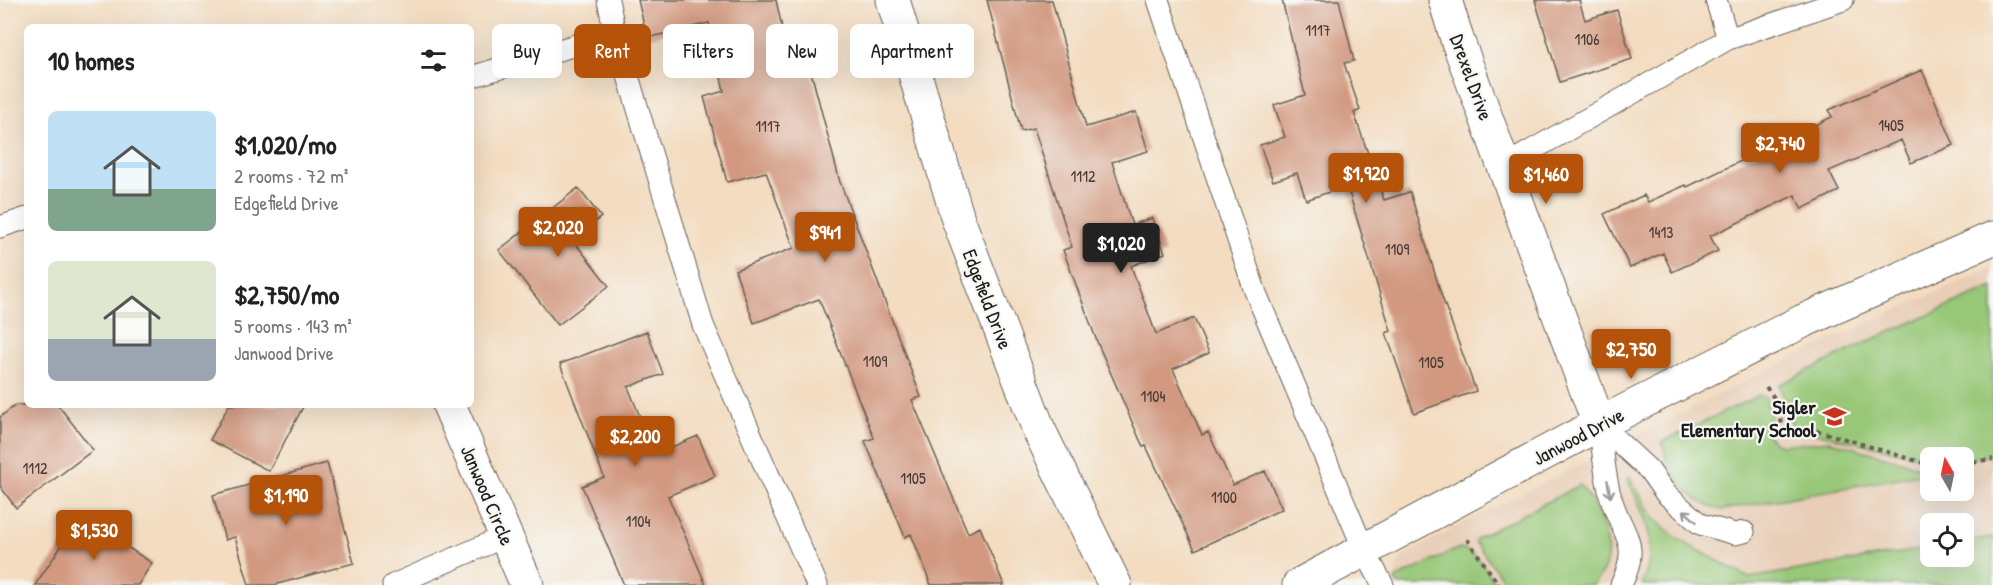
<!DOCTYPE html>
<html lang="en">
<head>
<meta charset="utf-8">
<style>
  body { margin:0; font-family:"Patrick Hand",sans-serif; background:#f2f2f2; color:#222; height:100vh; display:flex; flex-direction:column; font-size:22px; white-space:nowrap }
  * { box-sizing:border-box; margin:0 }
  p { font-size:20px; color:#767676 }
  .icon { flex:none; width:33px; height:33px; fill:none; stroke:currentColor; stroke-width:2; stroke-linecap:round; stroke-linejoin:round }
  .map { position:relative; flex:1; overflow:hidden }
  .sheet { position:absolute; left:24px; top:24px; width:450px; height:384px; display:flex; flex-direction:column; background:#fff; border-radius:9px; box-shadow:0 6px 24px #0002 }
  .sheet>* { flex:none }
  .top-card { position:absolute; left:492px; top:24px; width:570px; height:54px; display:flex; gap:12px }
  .needle { width:39px; rotate:351deg }
  .buttons { position:absolute; left:1920px; top:447px; display:grid; gap:12px }
  .buttons a { display:grid; place-items:center; width:54px; height:54px; border-radius:9px; background:#fff; box-shadow:0 6px 24px #0002; font-size:30px }
  .price { position:absolute; translate:-50% -51px; padding:0 14px; border-radius:6px; background:#b45309; color:#fff; font-size:20px; line-height:39px; filter:drop-shadow(0 2px 3px #0008) }
  .price::after { content:''; position:absolute; left:50%; top:36px; width:18px; height:14px; margin-left:-9px; background:inherit; clip-path:polygon(0 0,100% 0,50% 100%) }
  .price.active { background:#222; color:#fff }
  ul { padding:0; list-style:none }
  li { display:flex; align-items:center; gap:18px; height:150px; padding:0 24px }
  li span { display:grid; place-items:center; flex:none; width:168px; height:120px; border-radius:9px; color:#555 }
  li>.icon { margin-inline-start:auto }
  span .icon { width:72px; height:72px; fill:#fffc; stroke-width:1 }
  li b { font-size:26px }
  h2 { display:flex; justify-content:space-between; align-items:center; height:72px; padding:0 24px; font-size:26px }
  .pill { padding:0 21px; border-radius:9px; background:#fff; box-shadow:0 6px 24px #0002; font-size:21px; line-height:54px }
  .pill.active { background:#b45309; color:#fff }
  .map>svg:first-child { display:block }
  .built { fill:#e8ceb7; fill-rule:evenodd }
  .green { fill:#97c777; stroke:#5a724a; stroke-width:1.5 }
  .building { fill:#d29980 }
  .lines { fill:none; stroke-linecap:round; stroke-linejoin:round }
  .service-casing { stroke:#675f55; stroke-width:23 }
  .minor-casing { stroke:#675f55; stroke-width:35 }
  .tertiary-casing { stroke:#675f55; stroke-width:35 }
  .path { stroke:#675f55; stroke-width:4; stroke-dasharray:4.5 4.5; stroke-linecap:butt }
  .service { stroke:#fff; stroke-width:21 }
  .minor { stroke:#fff; stroke-width:33 }
  .tertiary { stroke:#fff; stroke-width:33 }
  .oneway { stroke:#999 }
  .labels { text-anchor:middle; dominant-baseline:central; stroke-width:4.5; stroke-linejoin:round; paint-order:stroke }
  .number-label { font-size:16px; fill:#4a3b35 }
  .street-label { font-size:20px; fill:#1c1c1c; stroke:#f6f6f2 }
  .poi-label { font-size:20px; font-weight:bold; fill:#1c1c1c; stroke:#f6f6f2; text-anchor:end }
</style>
</head>
<body>
<div class="map">
<svg width="1993" height="585" viewBox="0 0 1993 585">
  <rect width="100%" height="100%" fill="#f6f6f2"/>
  <filter id="ink" filterUnits="userSpaceOnUse"><feTurbulence type="fractalNoise" baseFrequency=".0167" numOctaves="2"/><feDisplacementMap in="SourceGraphic" scale="12" xChannelSelector="R" yChannelSelector="G"/><feConvolveMatrix kernelMatrix="1 2 1 2 8 2 1 2 1" color-interpolation-filters="sRGB"/></filter>
  <filter id="wash" filterUnits="userSpaceOnUse"><feTurbulence type="fractalNoise" baseFrequency=".008" numOctaves="4" result="noise"/><feDisplacementMap in="SourceGraphic" scale="24" xChannelSelector="R" yChannelSelector="G"/><feGaussianBlur stdDeviation="1.35" result="paint"/><feColorMatrix in="noise" values="0 0 0 0 0 0 0 0 0 0 0 0 0 0 0 0 0 1.4 0 .05"/><feComposite in="paint" operator="in"/></filter>
  <g filter="url(#wash)">
    <rect width="100%" height="100%" fill="#f3dcc0"/>
    <path class="built" d="M1993 266V585H1397L1394 578 1400 558 1450 530 1781 363ZM1930 458H1964V490H1930ZM1930 524H1964V556H1930Z"/>
    <path class="green" d="M1993 287V455L1964 460V458L1930 459 1793 428 1779 385 1869 341Z
      M1759 395 1766 398 1771 415 1764 431 1775 443 1782 445 1830 441 1908 463 1920 468 1921 474 1722 510C1690 504 1667 473 1662 442Z
      M1630 477 1653 517 1676 538 1749 578 1930 548V556H1964V542L1993 537V585H1642C1659 542 1646 518 1627 479Z
      M1580 485C1602 513 1623 557 1592 585H1507L1475 542 1477 538Z
      M1459 548C1475 549 1488 572 1496 585H1398L1395 579Z"/>
    <g id="blocks">
      <path class="building" d="M638 0H776L792 73 810 68 840 182 921 397 912 400 968 533 980 527 1004 585H931L911 534 905 537 865 441 874 438 819 299 754 323 735 270 794 248 766 172 727 182 704 97 724 91 709 23 647 38Z
        M987 0H1052L1086 127 1136 112 1148 151 1112 162 1132 225 1152 218 1165 253 1131 266 1156 334 1194 318 1209 353 1173 369 1202 435 1208 432 1233 485 1265 471 1282 509 1195 550 1146 446 1143 447 1098 344 1063 250 1072 247 1034 128 1021 131Z
        M1282 0H1339L1354 61 1344 63 1360 110 1354 113 1384 200 1410 192 1442 297 1476 391 1414 413 1386 333 1391 331 1347 186 1306 200 1297 173 1273 181 1260 145 1285 137 1274 105 1305 95Z
        M1535 0H1579L1585 20 1617 10 1632 59 1560 82Z
        M1922 70 1954 145 1911 163 1901 140 1829 171 1839 191 1802 209 1795 195 1710 236 1718 251 1672 272 1663 253 1630 268 1604 214 1644 195 1648 202 1686 185 1687 187 1832 117 1829 110Z
        M578 188 601 217 572 239 609 286 558 325 499 250Z
        M647 331 663 374 628 387 655 454 698 436 715 476 668 496 706 585H624L582 486 604 477 560 364Z
        M16 405H58L93 450 16 508 0 486V417Z
        M229 405H304L269 471 210 440Z
        M327 463 354 563 274 585H249L235 537 225 540 213 495Z
        M81 517 152 563 138 585H35Z"/>
    </g>
  </g>
  <g filter="url(#ink)">
    <use href="#blocks" fill-opacity="0" stroke="#675f55" stroke-width="1.5"/>
    <g class="lines">
      <defs>
        <path id="service" d="M608 0 615 33 703 325 817 585
          M1158 0 1255 291 1364 550 1383 585
          M1716 0 1728 39
          M471 77 615 33
          M1504 166 1728 39 1843 0
          M0 227 27 218
          M393 585 506 536
          M1621 585C1642 542 1622 536 1611 498 1604 475 1603 448 1599 424L1649 470 1666 494 1700 524 1735 534 1744 532"/>
        <path id="minor" d="M893 0 958 219 1039 430 1115 585
          M1445 0 1457 39 1599 424
          M449 405 527 585"/>
        <path id="tertiary" d="M1299 585 1599 424 1803 321 1993 238"/>
      </defs>
      <use href="#service" class="service-casing"/>
      <use href="#minor" class="minor-casing"/>
      <use href="#tertiary" class="tertiary-casing"/>
      <path class="path" d="M1766 387 1775 399 1784 431H1819L1930 465
        M1964 463 1993 459
        M1467 539 1499 585"/>
      <use href="#service" class="service"/>
      <use href="#minor" class="minor"/>
      <use href="#tertiary" class="tertiary"/>
    </g>
    <defs><path id="oneway-shaft" d="M-6 0H5M1.5-3L5.5 0L1.5 3" fill="none" stroke-width="1.6" stroke-linecap="round" stroke-linejoin="round" transform="scale(1.5)"/></defs>
    <g class="oneway">
      <use href="#oneway-shaft" transform="translate(1609 489) rotate(80)"/>
      <use href="#oneway-shaft" transform="translate(1690 516) rotate(-138)"/>
    </g>
  </g>
  <defs>
    <symbol id="school-bare" viewBox="-9 -9 18 18"><path d="M0-5L7-2L0 1L-7-2ZM-4 1L0 2.5L4 1V4Q0 6-4 4Z" fill="#c8321e" stroke="#f6f6f2" stroke-width="2.5" paint-order="stroke"/></symbol>
  </defs>
  <g fill-rule="evenodd">
    <use href="#school-bare" x="1818" y="400" width="33" height="33"/>
  </g>
  <g class="labels">
    <g class="number-label">
      <text x="1318" y="30">1117</text>
      <text x="1587" y="39">1106</text>
      <text x="1891" y="125">1405</text>
      <text x="768" y="126">1117</text>
      <text x="1083" y="176">1112</text>
      <text x="1661" y="232">1413</text>
      <text x="1397" y="249">1109</text>
      <text x="875" y="361">1109</text>
      <text x="1431" y="362">1105</text>
      <text x="1153" y="396">1104</text>
      <text x="35" y="468">1112</text>
      <text x="913" y="478">1105</text>
      <text x="1224" y="497">1100</text>
      <text x="638" y="521">1104</text>
    </g>
    <g class="street-label">
      <text transform="translate(1472 77) rotate(70)">Drexel Drive</text>
      <text transform="translate(988 299) rotate(69)">Edgefield Drive</text>
      <text transform="translate(1578 436) rotate(-28)">Janwood Drive</text>
      <text transform="translate(488 495) rotate(67)">Janwood Circle</text>
    </g>
    <g class="poi-label">
      <text x="1816" y="406">Sigler<tspan x="1816" dy="23">Elementary School</tspan></text>
    </g>
  </g>
</svg>
<div class="buttons">
<a><svg class="needle" viewBox="-14 -14 28 28"><path d="M0-13l5 13h-10z" fill="#e53935"/><path d="M0 13l5-13h-10z" fill="#767676"/></svg></a>
<a><svg class="icon" aria-label="locate" viewBox="0 0 24 24"><circle cx="12" cy="12" r="6"/><path d="M12 2v4M12 18v4M2 12h4M18 12h4"/></svg></a>
</div>
<b class="price" style="left:1780px;top:174px">$2,740</b>
<b class="price" style="left:1366px;top:204px">$1,920</b>
<b class="price" style="left:1546px;top:205px">$1,460</b>
<b class="price" style="left:558px;top:258px">$2,020</b>
<b class="price" style="left:825px;top:263px">$941</b>
<b class="price active" style="left:1121px;top:274px">$1,020</b>
<b class="price" style="left:1631px;top:380px">$2,750</b>
<b class="price" style="left:635px;top:467px">$2,200</b>
<b class="price" style="left:286px;top:526px">$1,190</b>
<b class="price" style="left:94px;top:561px">$1,530</b>
<div class="top-card">
<a class="pill">Buy</a>
<a class="pill active">Rent</a>
<a class="pill">Filters</a>
<a class="pill">New</a>
<a class="pill">Apartment</a>
</div>
<section class="sheet">
<h2>10 homes<svg class="icon" aria-label="filters" viewBox="0 0 24 24"><path d="M4 7h16M4 17h16"/><circle cx="9" cy="7" r="2"/><circle cx="15" cy="17" r="2"/></svg></h2>
<ul>
<li><span style="background:linear-gradient(#bfe0f5 65%,#7fa58c 0)"><svg class="icon" aria-label="home" viewBox="0 0 24 24"><path d="M3 11l9-7 9 7M6 9v11h12V9"/></svg></span><div><b>$1,020/mo</b><p>2 rooms · 72 m²</p><p>Edgefield Drive</p></div></li>
<li><span style="background:linear-gradient(#dfe7d0 65%,#9aa5b1 0)"><svg class="icon" aria-label="home" viewBox="0 0 24 24"><path d="M3 11l9-7 9 7M6 9v11h12V9"/></svg></span><div><b>$2,750/mo</b><p>5 rooms · 143 m²</p><p>Janwood Drive</p></div></li>
</ul>
</section>
</div>
</body>
</html>
